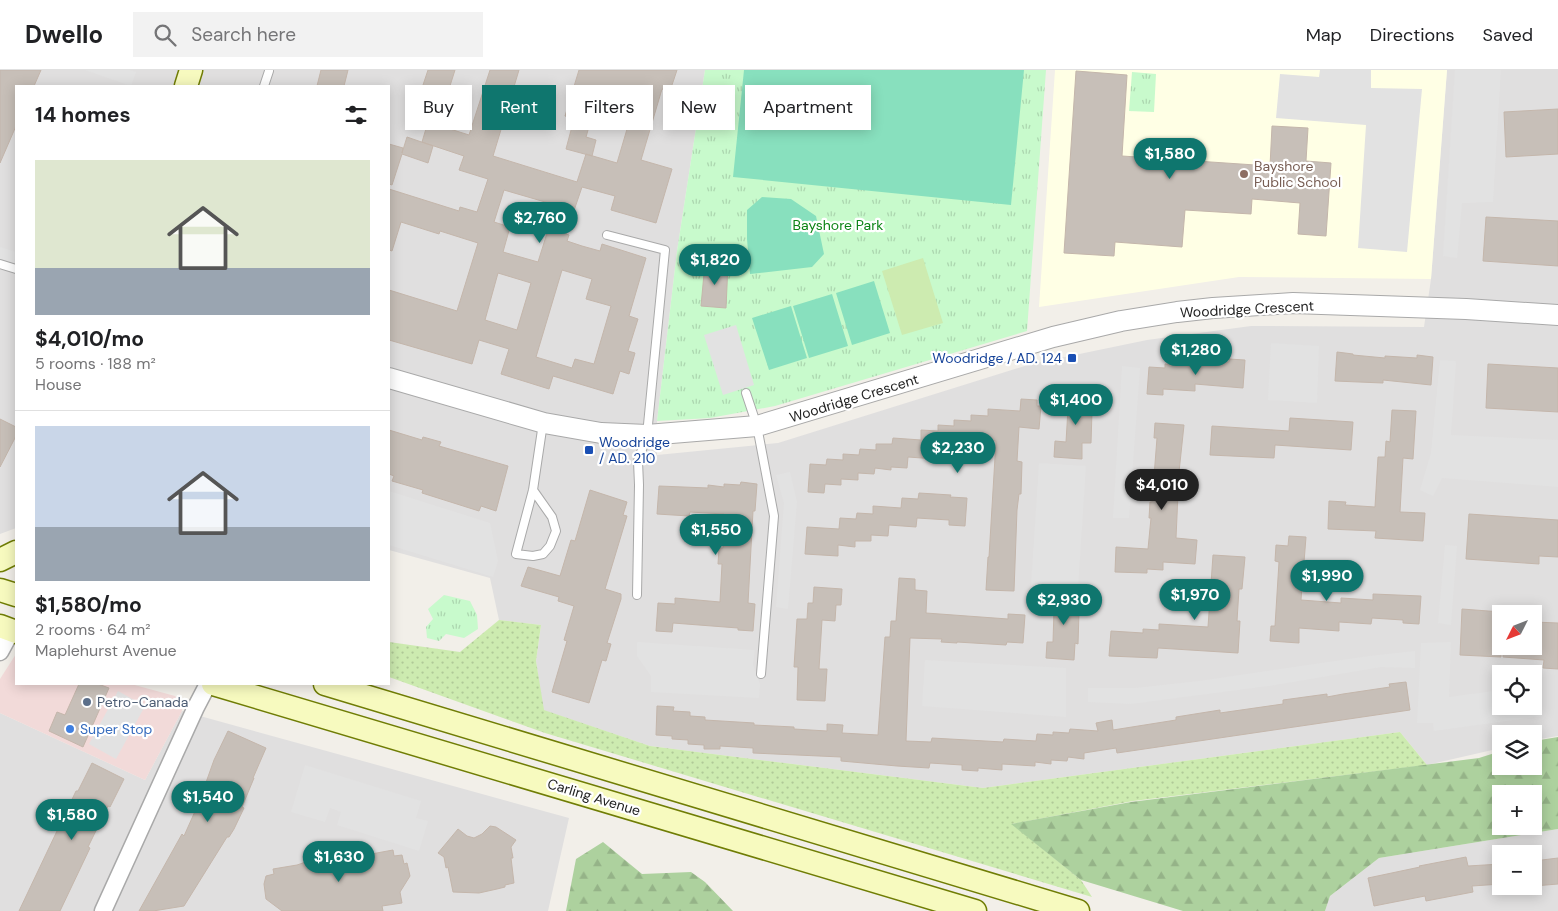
<!DOCTYPE html>
<html lang="en">
<head>
<meta charset="utf-8">
<style>
  body { margin:0; font-family:"DM Sans",sans-serif; background:#f2f2f2; color:#202124; height:100vh; display:flex; flex-direction:column; font-size:19px; white-space:nowrap }
  * { box-sizing:border-box; margin:0 }
  p { font-size:16px; color:#757577 }
  .icon { flex:none; width:28px; height:28px; fill:none; stroke:currentColor; stroke-width:2; stroke-linecap:round; stroke-linejoin:round }
  .map { position:relative; flex:1; overflow:hidden }
  .details { position:absolute; left:15px; top:15px; width:375px; height:600px; display:flex; flex-direction:column; background:#fff; border-radius:0px; box-shadow:0 2px 12px #0003 }
  .details>* { flex:none }
  .guide { position:absolute; left:405px; top:15px; width:475px; height:45px; display:flex; gap:10px }
  .needle { width:32px; rotate:228deg }
  .buttons { position:absolute; left:1492px; top:535px; display:grid; gap:10px }
  .buttons a { display:grid; place-items:center; width:50px; height:50px; border-radius:0px; background:#fff; box-shadow:0 2px 12px #0003; font-size:25px }
  .price { position:absolute; translate:-50% -42px; padding:0 11px; border-radius:18px; background:#0f766e; color:#fff; font-size:16px; line-height:32px; filter:drop-shadow(0 1px 2px #0008) }
  .price::after { content:''; position:absolute; left:50%; top:30px; width:15px; height:11px; margin-left:-8px; background:inherit; clip-path:polygon(0 0,100% 0,50% 100%) }
  .price.current { background:#222; color:#fff }
  ul { padding:0; list-style:none }
  li { display:grid; align-content:center; gap:10px; height:265px; padding:0 20px }
  li+li { border-top:1px solid #e0e0e0 }
  li span { display:grid; place-items:center; height:155px; border-radius:0px; color:#555 }
  li>.icon { margin-inline-start:auto }
  span .icon { width:90px; height:90px; fill:#fffc; stroke-width:1 }
  li b { font-size:21px }
  h2 { display:flex; justify-content:space-between; align-items:center; height:60px; padding:0 20px; font-size:21px }
  .chip { padding:0 18px; border-radius:0px; background:#fff; box-shadow:0 2px 12px #0003; font-size:18px; line-height:45px }
  .chip.current { background:#0f766e; color:#fff }
  header { display:flex; align-items:center; gap:30px; box-sizing:border-box; height:70px; padding:0 25px; background:#fff; border-bottom:1px solid #e0e0e0 }
  header strong { font-size:24px }
  nav { display:flex; gap:28px; margin-inline-start:auto; font-size:18px }
  .search { width:350px; height:45px; background:#f2f2f2; display:flex; align-items:center; gap:12px; box-sizing:border-box; padding:0 18px; border-radius:0px; color:#757577; font-size:19px }
  .map>svg:first-child { display:block }
  .residential { fill:#e0dfdf; fill-rule:evenodd }
  .commercial { fill:#f2dad9 }
  .education { fill:#ffffe5 }
  .grass { fill:url(#grass-dots) }
  .forest { fill:url(#forest-firs); fill-rule:evenodd }
  .park { fill:url(#park-tufts) }
  .garden { fill:#cdebb0 }
  .pitch { fill:#88e0be }
  .parking { fill:#e2e2e2 }
  .building { fill:#c7bfb8; stroke:#c4b6ab; fill-rule:evenodd }
  .lines { fill:none; stroke-linecap:round; stroke-linejoin:round }
  .service-casing { stroke:#a9a9a9; stroke-width:10 }
  .minor-casing { stroke:#a9a9a9; stroke-width:19 }
  .tertiary-casing { stroke:#a9a9a9; stroke-width:22 }
  .secondary-casing { stroke:#707d05; stroke-width:25 }
  .service { stroke:#fff; stroke-width:8 }
  .minor { stroke:#fff; stroke-width:16 }
  .tertiary { stroke:#fff; stroke-width:20 }
  .secondary { stroke:#f7fabf; stroke-width:22 }
  .education-dot { fill:#8d6e63; stroke:#fff; stroke-width:2 }
  .transit-dot { fill:#1a4fb4; stroke:#fff; stroke-width:2 }
  .service-dot { fill:#5c6f8a; stroke:#fff; stroke-width:2 }
  .shop-dot { fill:#3f7fe0; stroke:#fff; stroke-width:2 }
  .labels { text-anchor:middle; dominant-baseline:central; stroke-width:4.5; stroke-linejoin:round; paint-order:stroke }
  .education-label { font-size:14px; fill:#785e54; stroke:#fff; text-anchor:start }
  .park-label { font-size:14px; fill:#0c8416; stroke:#fff }
  .street-label { font-size:14px; fill:#222; stroke:#fff }
  .transit-label { font-size:14px; fill:#164399; stroke:#fff; text-anchor:end }
  .service-label { font-size:14px; fill:#4e5e75; stroke:#fff; text-anchor:start }
  .shop-label { font-size:14px; fill:#366cbe; stroke:#fff; text-anchor:start }
</style>
</head>
<body>
<header>
<strong>Dwello</strong>
<div class="search"><svg class="icon" aria-label="search" viewBox="0 0 24 24"><circle cx="10" cy="10" r="6"/><path d="M15 15l6 6"/></svg>Search here</div>
<nav><a>Map</a><a>Directions</a><a>Saved</a></nav>
</header>
<div class="map">
<svg width="1558" height="841" viewBox="0 0 1558 841">
  <defs>
    <pattern id="grass-dots" width="8" height="8" patternUnits="userSpaceOnUse" patternTransform="scale(1.25)"><rect width="8" height="8" fill="#cdebb0"/><path d="M2 2h.1M6 6h.1" fill="none" stroke="#b0c997" stroke-width="1.8" stroke-linecap="round"/></pattern>
    <pattern id="forest-firs" width="22" height="20" patternUnits="userSpaceOnUse" patternTransform="scale(1.25)"><rect width="22" height="20" fill="#add19e"/><path d="M5 1l3.5 6h-7zM16 11l3.5 6h-7z" fill="#95b388"/></pattern>
    <pattern id="park-tufts" width="24" height="20" patternUnits="userSpaceOnUse" patternTransform="scale(1.25)"><rect width="24" height="20" fill="#c8facc"/><path d="M3 7l-1-3M5 7V3M7 7l1-3M15 17l-1-3M17 17v-4M19 17l1-3" fill="none" stroke="#acd6af"/></pattern>
  </defs>
  <rect width="100%" height="100%" fill="#f2efe9"/>
  <path class="residential" d="M0 0H705L677 181 657 351V385L778 373 1031 294 1147 270 1251 256 1424 257 1431 209 1447 0H1558V666L1534 670V664H1501V678L1427 695 1400 662 983 718 650 676 543 640 536 591 541 555 499 550 490 508 389 480V16H16V458L0 464ZM1501 544H1534V576H1501ZM1501 604H1534V636H1501Z
    M182 641 569 748 548 841H0V643L145 710Z
    M1558 759V841H1325L1330 826 1379 788ZM1501 784H1534V816H1501Z"/>
  <path class="commercial" d="M16 584V614H131L175 626 181 632 182 641 145 710 0 643V609Z"/>
  <path class="education" d="M1055 0H1447L1431 209 1239 207 1039 237Z"/>
  <path class="grass" d="M499 550 541 555 536 591 544 640 650 676 983 718 1400 662 1427 695 1133 731 1012 754 1081 810 1092 827 545 663 389 607V572L460 582Z"/>
  <path class="forest" d="M1558 667V759L1379 788 1330 826 1325 841H1183L1081 810 1011 754 1131 732 1479 688 1501 681V696H1534V671ZM1501 724H1534V756H1501Z
    M603 772 642 804 691 802 705 812 733 841H566L576 789Z"/>
  <path class="park" d="M705 0H1046L1027 261 775 336 710 348 657 351 677 181Z
    M1132 2 1156 4 1154 42 1129 41Z
    M444 525 470 531 477 545 478 559 464 568 446 564 439 571 427 568 426 557 433 549 428 539Z"/>
  <path class="garden" d="M923 188 943 253 902 265 882 201Z"/>
  <path class="pitch" d="M744 0H1024L1011 135 733 107Z
    M762 127 791 129 816 146 824 184 812 197 750 204 747 169V140Z
    M874 211 890 263 852 275 836 223Z
    M832 224 848 276 809 288 793 236Z
    M791 236 807 288 769 300 752 248Z"/>
  <path class="parking" d="M85 0H130L136 2 131 16Z
    M1320 0H1371V18L1422 19 1407 182 1358 178 1366 55 1276 48 1280 4 1319 7Z
    M1455 0H1501L1493 132 1462 133 1457 188 1443 186Z
    M0 177 16 182 14 194 0 190Z
    M736 255 754 315 723 325 704 265Z
    M1271 273 1319 276 1317 333 1268 330Z
    M1440 290 1456 291 1451 365 1558 370V417L1442 408 1433 426 1420 420 1431 383Z
    M1122 296 1140 298 1129 448H1113Z
    M1039 393 1086 396 1078 518 1031 516Z
    M790 402 797 432 788 539 776 537 784 433 776 405Z
    M389 421 490 453 498 491 493 507 389 475Z
    M1445 475 1457 476 1451 555 1438 553Z
    M637 572 755 580 753 595 760 614 759 628 651 622V606L637 586Z
    M1451 572 1449 627 1501 620V636H1534V616L1536 615 1542 646 1434 661 1433 653H1417L1421 573Z
    M1415 581V598L1381 597 1275 615 1131 634 1088 632V618H1135L1199 611 1369 586Z
    M925 590 1066 598V647L922 636Z
    M118 621 145 636 116 689 89 674Z
    M305 695 421 731 416 748 428 751 419 781 337 755 341 742 330 738 325 752 291 742Z"/>
  <path class="building" d="M0 0H41L34 16H16V56L0 93Z
    M321 0H348L344 16H317Z
    M428 0H455L442 41 417 33Z
    M490 0H519L493 86 577 112 586 84 617 93 635 32 608 23 607 25 599 22 586 67 596 70 592 86 566 79 574 49 565 46 579 0H677L670 21 662 19 641 90 672 99 656 153 611 140 615 126 582 117 566 164 569 165 567 171 582 176 600 181 602 174 646 188 629 246 638 249 628 281 635 283 629 304 620 301 613 324 553 306 549 319 501 304 509 279 479 270 472 294 389 270V220L457 241 478 173 440 161 439 164 401 152 392 181 389 180V119L459 141 460 137 477 142 488 109 459 100 464 86 422 72 428 52 469 65ZM504 120 552 134 550 140 554 141 538 192 503 182 510 157 494 152ZM562 200 592 209 586 229 611 236 594 294 575 289 572 298 536 287ZM498 203 531 213 517 260 485 250Z
    M1076 1 1127 5 1122 86 1270 96 1272 56 1308 58 1306 91 1331 93 1326 166 1298 164 1300 133 1252 129 1251 144 1185 140 1182 177 1115 172 1114 186 1064 183Z
    M1558 39V84L1506 87 1504 42Z
    M407 67 433 76 428 93 402 84 392 115 389 114V74L403 78 402 83Z
    M1486 147 1558 151V196L1483 191Z
    M705 193 728 194 726 238 701 236Z
    M1337 282 1353 284V285L1385 288V286L1417 288V285L1433 287 1431 315 1383 310V313L1335 311Z
    M1229 289 1245 290 1243 318 1195 314V321L1163 319V325L1147 324 1149 297 1165 298V294L1196 296 1197 290 1229 292Z
    M1488 294 1558 298V342L1486 338Z
    M1063 322 1091 324 1090 341H1092L1091 373H1082V389L1054 387 1055 371 1066 372 1068 339H1062Z
    M1021 329 1037 330V336H1041L1039 359 1019 357 1017 391 1022 392 1021 424H1019L1017 440 1014 521 986 520 988 487H989L996 371 970 370 969 376 953 375 952 381 936 379V389L908 387 907 398 891 397V400L875 398 874 404 858 403V410L841 409V415L825 414 824 423 808 422 810 394 826 395 827 389 843 390V384L859 385 860 379 876 380V374H892L893 368 921 370V360L938 361V355L954 356V350L971 351V345L988 346V339L1020 341Z
    M1392 340 1416 341 1413 389 1403 388 1400 442 1425 443 1423 471 1375 468 1376 461 1328 459 1329 431 1346 432 1345 435 1375 437 1378 387H1385L1386 371 1390 372Z
    M1290 348 1353 352 1351 380 1275 375 1274 388 1210 385 1212 356 1289 361Z
    M0 349 16 357V366L0 397Z
    M1155 353 1184 355 1179 402 1176 468 1197 470 1195 494 1163 492V500L1147 499V503L1115 502 1116 477 1148 479 1151 448H1149L1150 432H1152L1157 368H1154Z
    M389 360 422 370 423 367 441 372 439 376 508 396 496 441 481 436 479 441 422 423 423 420 392 411 394 406 389 404Z
    M741 412 757 414 755 441H753L748 533 755 534 753 561 738 560V558L673 553 672 562 656 561 658 533 675 534V528L720 532 722 494H718L719 478H723L724 444 690 442 689 446 657 444 659 416 708 418V415L724 417V414L740 415Z
    M590 420 627 432 623 445 627 446 605 519 621 524V529L607 573 611 574 606 591 602 590 589 633 552 622 567 571 564 570 574 536 558 531 559 527 521 516 528 497 560 506 571 470 575 471Z
    M919 423 951 425 950 427 967 428 965 456 949 455V450L917 448 916 457 889 455 888 466 871 465V471H855V477L838 475V486L805 484 807 457 839 459 840 448 856 449 857 443 873 444V436L901 438 902 428 918 429Z
    M1469 444 1558 450V487L1539 486V494L1466 489Z
    M1289 466 1306 467 1301 530 1341 533V528L1373 530V524L1421 526 1419 554 1403 553V550L1372 548 1371 554 1339 552V561L1299 558V573L1270 571 1271 556H1275L1279 492 1275 491 1276 475 1288 476Z
    M1213 485 1245 487 1242 519H1239L1237 551H1240L1238 583 1158 578 1157 588 1109 586 1111 561 1143 563V559L1159 560V554L1208 557Z
    M899 508 915 509V520L927 521 926 543 1008 549V544L1025 545 1023 573 1007 572 1006 575 957 572V573L941 572 942 569 910 568 906 671 931 672 932 668 1003 672 1004 669 1036 671 1037 664 1053 665V662L1069 663 1070 659 1098 661 1096 653 1112 650 1113 660 1176 650V647L1220 640V643L1283 634V630L1327 624V627L1343 624 1390 617 1389 614 1406 612 1410 640 1117 683 1116 678 1084 683V689L1068 687 1067 691 1051 690V694L1035 692V696L1002 694V700L978 698V701L962 700V695L930 693 929 698 897 696 841 691V687L753 683V678L720 676V679H704V675L688 674V670L672 669V666L656 665 657 636 674 637 673 641 690 642V646L705 647V650L754 653V655L794 657V659L827 661V654L843 655 842 663 878 665 885 567H890L891 551H896Z
    M814 517 842 519 841 535H836L835 551 822 550 819 599H827L825 631 797 630 798 597H794L797 549H807L808 533H813Z
    M1050 523 1078 524 1077 541 1079 542 1078 574 1075 573 1074 590 1046 588 1047 572H1053L1054 540H1049Z
    M1462 539 1501 542V587L1460 585Z
    M1534 552 1558 553V599L1543 598 1544 590 1503 587V576H1534Z
    M79 614H98L109 618 83 677 49 661 57 642 65 645Z
    M228 661 266 678 253 708H254L242 737 244 738 234 759 229 767H227L184 836 153 841H139L182 764 184 766 205 719 204 718 214 690Z
    M92 693 124 709 110 737 108 736 88 777 90 778 60 841H19L76 721H78Z
    M490 756 496 757 516 770 511 777 513 788H511L514 813 505 815V817L497 819 479 823 453 822 448 797 446 798 444 787 438 783 458 759 467 766 474 768 482 764Z
    M393 780 394 786 402 785 404 794 407 793 410 806 400 822 402 833 382 836 383 841H282L266 829 264 814 266 806 274 804 273 799 297 795 335 782 366 785Z
    M1466 787 1468 796 1501 794V814L1472 816 1473 822 1426 831 1425 826 1374 836 1368 808 1420 797 1419 796Z
    M1558 788V814L1534 816V791Z"/>
  <g class="lines">
    <defs>
      <path id="service" d="M264 16 269 1
        M607 165 665 180 647 365 638 391 639 415 637 525
        M0 194 16 199
        M746 323 757 356 774 446 761 604
        M533 420 552 447 556 461 550 476 543 484 533 486 516 484 533 420 543 353"/>
      <path id="minor" d="M0 582 12 560
        M103 841 196 637 208 614"/>
      <path id="tertiary" d="M389 308 544 353 601 363 647 365 757 356 1053 267 1121 251 1177 242 1213 238 1293 233 1466 239 1558 245"/>
      <path id="secondary" d="M186 16 191 0
        M0 490 16 482
        M0 520 16 525
        M0 556 16 562
        M213 614 975 841
        M325 614 1078 841"/>
    </defs>
    <use href="#service" class="service-casing"/>
    <use href="#minor" class="minor-casing"/>
    <use href="#tertiary" class="tertiary-casing"/>
    <use href="#secondary" class="secondary-casing"/>
    <use href="#service" class="service"/>
    <use href="#minor" class="minor"/>
    <use href="#tertiary" class="tertiary"/>
    <use href="#secondary" class="secondary"/>
  </g>
  <circle class="education-dot" cx="1244" cy="104" r="5"/>
  <g class="transit-dot">
    <rect x="1067" y="283" width="10" height="10" rx="2.5"/>
    <rect x="584" y="375" width="10" height="10" rx="2.5"/>
  </g>
  <circle class="service-dot" cx="87" cy="632" r="5"/>
  <circle class="shop-dot" cx="70" cy="659" r="5"/>
  <g class="labels">
    <g class="education-label">
      <text x="1254" y="96">Bayshore<tspan x="1254" dy="16">Public School</tspan></text>
    </g>
    <g class="park-label">
      <text x="838" y="155">Bayshore Park</text>
    </g>
    <g class="street-label">
      <text transform="translate(1247 239) rotate(-3)">Woodridge Crescent</text>
      <text transform="translate(854 328) rotate(-17)">Woodridge Crescent</text>
      <text transform="translate(594 727) rotate(17)">Carling Avenue</text>
    </g>
    <g class="transit-label">
      <text x="1062" y="288">Woodridge / AD. 124</text>
      <text x="599" y="372" text-anchor="start">Woodridge<tspan x="599" dy="16">/ AD. 210</tspan></text>
    </g>
    <g class="service-label">
      <text x="97" y="632">Petro-Canada</text>
    </g>
    <g class="shop-label">
      <text x="80" y="659">Super Stop</text>
    </g>
  </g>
</svg>
<div class="buttons">
<a><svg class="needle" viewBox="-14 -14 28 28"><path d="M0-13l5 13h-10z" fill="#e53935"/><path d="M0 13l5-13h-10z" fill="#757577"/></svg></a>
<a><svg class="icon" aria-label="locate" viewBox="0 0 24 24"><circle cx="12" cy="12" r="6"/><path d="M12 2v4M12 18v4M2 12h4M18 12h4"/></svg></a>
<a><svg class="icon" aria-label="layers" viewBox="0 0 24 24"><path d="M12 4l9 5-9 5-9-5zM3 14l9 5 9-5"/></svg></a>
<a>+</a>
<a>−</a>
</div>
<b class="price" style="left:1170px;top:110px">$1,580</b>
<b class="price" style="left:540px;top:174px">$2,760</b>
<b class="price" style="left:715px;top:216px">$1,820</b>
<b class="price" style="left:1196px;top:306px">$1,280</b>
<b class="price" style="left:1076px;top:356px">$1,400</b>
<b class="price" style="left:958px;top:404px">$2,230</b>
<b class="price current" style="left:1162px;top:441px">$4,010</b>
<b class="price" style="left:716px;top:486px">$1,550</b>
<b class="price" style="left:1327px;top:532px">$1,990</b>
<b class="price" style="left:1195px;top:551px">$1,970</b>
<b class="price" style="left:1064px;top:556px">$2,930</b>
<b class="price" style="left:208px;top:753px">$1,540</b>
<b class="price" style="left:72px;top:771px">$1,580</b>
<b class="price" style="left:339px;top:813px">$1,630</b>
<div class="guide">
<a class="chip">Buy</a>
<a class="chip current">Rent</a>
<a class="chip">Filters</a>
<a class="chip">New</a>
<a class="chip">Apartment</a>
</div>
<section class="details">
<h2>14 homes<svg class="icon" aria-label="filters" viewBox="0 0 24 24"><path d="M4 7h16M4 17h16"/><circle cx="9" cy="7" r="2"/><circle cx="15" cy="17" r="2"/></svg></h2>
<ul>
<li><span style="background:linear-gradient(#dfe7d0 70%,#9aa5b1 0)"><svg class="icon" aria-label="home" viewBox="0 0 24 24"><path d="M3 11l9-7 9 7M6 9v11h12V9"/></svg></span><div><b>$4,010/mo</b><p>5 rooms · 188 m²</p><p>House</p></div></li>
<li><span style="background:linear-gradient(#c9d6e8 65%,#9aa5b1 0)"><svg class="icon" aria-label="home" viewBox="0 0 24 24"><path d="M3 11l9-7 9 7M6 9v11h12V9"/></svg></span><div><b>$1,580/mo</b><p>2 rooms · 64 m²</p><p>Maplehurst Avenue</p></div></li>
</ul>
</section>
</div>
</body>
</html>
